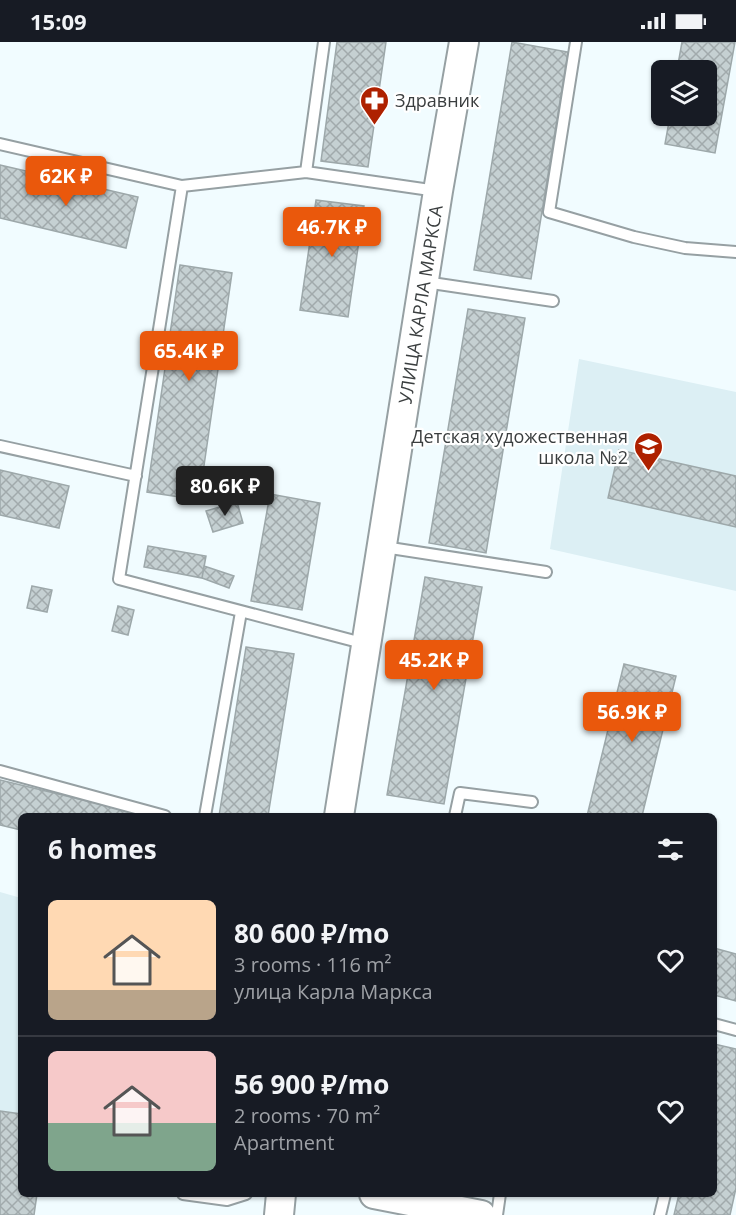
<!DOCTYPE html>
<html lang="en">
<head>
<meta charset="utf-8">
<style>
  body { margin:0; font-family:"Open Sans",sans-serif; background:#20242c; color:#f1f3f6; height:100vh; display:flex; flex-direction:column; font-size:22px; white-space:nowrap }
  * { box-sizing:border-box; margin:0 }
  p { font-size:20px; color:#9ea1a6 }
  .icon { flex:none; width:33px; height:33px; fill:none; stroke:currentColor; stroke-width:2; stroke-linecap:round; stroke-linejoin:round }
  .map { position:relative; flex:1; overflow:hidden }
  .side { position:absolute; left:18px; top:771px; width:699px; height:384px; display:flex; flex-direction:column; background:#171b24; border-radius:9px; box-shadow:0 2px 4px #0004 }
  .side>* { flex:none }
  .controls { position:absolute; left:651px; top:18px; display:grid; gap:12px }
  .controls a { display:grid; place-items:center; width:66px; height:66px; border-radius:9px; background:#171b24; box-shadow:0 2px 4px #0004; font-size:30px }
  .price { position:absolute; translate:-50% -51px; padding:0 14px; border-radius:6px; background:#ea580c; color:#fff; font-size:20px; line-height:39px; filter:drop-shadow(0 2px 3px #0008) }
  .price::after { content:''; position:absolute; left:50%; top:36px; width:18px; height:14px; margin-left:-9px; background:inherit; clip-path:polygon(0 0,100% 0,50% 100%) }
  .price.on { background:#222; color:#fff }
  ul { padding:0; list-style:none }
  li { display:flex; align-items:center; gap:18px; height:150px; padding:0 30px }
  li+li { border-top:2px solid #363941 }
  li span { display:grid; place-items:center; flex:none; width:168px; height:120px; border-radius:9px; color:#555 }
  li>.icon { margin-inline-start:auto }
  span .icon { width:72px; height:72px; fill:#fffc; stroke-width:1 }
  li b { font-size:26px }
  h2 { display:flex; justify-content:space-between; align-items:center; height:72px; padding:0 30px; font-size:26px }
  .status { display:flex; justify-content:space-between; align-items:center; height:42px; padding:0 30px; background:#171b24; direction:ltr }
  .status svg { height:16px; fill:currentColor }
  .map>svg:first-child { display:block }
  .built { fill:#dceff4 }
  .building { fill:url(#building-cross-hatch); stroke:#9da8aa; stroke-width:1.5 }
  .lines { fill:none; stroke-linecap:round; stroke-linejoin:round }
  .service-casing { stroke:#96a0a3; stroke-width:14 }
  .tertiary-casing { stroke:#96a0a3; stroke-width:32 }
  .service { stroke:#fff; stroke-width:10 }
  .tertiary { stroke:#fff; stroke-width:28 }
  .labels { text-anchor:middle; dominant-baseline:central; stroke-width:4.5; stroke-linejoin:round; paint-order:stroke }
  .poi-label { font-size:18px; fill:#3a3e3f; stroke:#fff; text-anchor:start }
  .street-label { font-size:18px; fill:#3a3e3f; stroke:#fff }
</style>
</head>
<body>
<div class="status"><b>15:09</b><svg viewBox="0 0 49 12"><path d="M0 12V9h3v3zM5 12V6h3v6zM10 12V3h3v9zM15 12V0h3v12zM26 1h20v11H26zM47 4h2v5h-2z"/></svg></div>
<div class="map">
<svg width="736" height="1173" viewBox="0 0 736 1173">
  <defs>
    <pattern id="building-cross-hatch" width="8" height="8" patternUnits="userSpaceOnUse" patternTransform="scale(1.5)"><rect width="8" height="8" fill="#c5d0d2"/><path d="M0 0l8 8M0 8l8-8" fill="none" stroke="#a1aaac"/></pattern>
  </defs>
  <rect width="100%" height="100%" fill="#f1fcff"/>
  <path class="built" d="M579 317 736 350V549L550 507Z
    M0 850 21 856V1072L0 1069Z"/>
  <path class="building" d="M337 0H386L368 125 321 119Z
    M512 0 568 10 531 237 474 228Z
    M682 0H735L715 111 665 102 670 74H706V28H677Z
    M0 123 138 155 126 206 0 176Z
    M316 158 364 164 348 275 300 268Z
    M180 223 232 231 199 458 147 450Z
    M468 267 525 276 486 511 429 501Z
    M619 408 736 434V485L608 456Z
    M0 428 69 444 59 486 0 473Z
    M270 452 320 461 302 568 251 559Z
    M237 460 243 481 213 490 206 469Z
    M148 504 206 514 202 536 144 525Z
    M204 524 234 534 229 546 202 536Z
    M425 535 482 545 444 762 387 753Z
    M32 544 52 548 47 570 27 566Z
    M118 564 134 568 128 593 112 589Z
    M246 605 294 612 268 774H219Z
    M624 622 676 634 642 774H587Z
    M0 738 149 774H21V788L0 783Z
    M714 906 736 912V959L714 953Z
    M714 1002 736 1007V1146L730 1173H674L679 1152H714Z
    M0 1069 21 1072V1152H37L34 1173H0Z"/>
  <g class="lines">
    <defs>
      <path id="service" d="M576 0 549 170 634 195 685 206 736 210
        M0 102 182 144
        M306 130 324 0
        M425 240 553 259
        M0 404 136 434
        M384 505 546 530
        M366 602 119 537 182 144 306 130 437 149
        M0 729 165 774
        M205 774 241 570
        M455 774 460 751 532 760
        M714 982 736 988
        M183 1152 227 1158 246 1152
        M497 1173 500 1152
        M660 1173 665 1152"/>
      <g id="tertiary">
        <path id="s1" d="M339 774 438 149 464 0"/>
        <path d="M374 1152 481 1173"/>
        <path d="M279 1173 281 1152"/>
      </g>
    </defs>
    <use href="#service" class="service-casing"/>
    <use href="#tertiary" class="tertiary-casing"/>
    <use href="#service" class="service"/>
    <use href="#tertiary" class="tertiary"/>
  </g>
  <defs>
    <symbol id="pharmacy-pin" viewBox="-11 -11 22 30"><path d="M0 17L-7.5 6A9.5 9.5 0 1 1 7.5 6Z" fill="#ae2100" stroke="#fff"/><path d="M-2-6h4v4h4v4h-4v4h-4v-4h-4v-4h4Z" fill="#fff"/></symbol>
    <symbol id="school-pin" viewBox="-11 -11 22 30"><path d="M0 17L-7.5 6A9.5 9.5 0 1 1 7.5 6Z" fill="#ae2100" stroke="#fff"/><path d="M0-5L7-2L0 1L-7-2ZM-4 1L0 2.5L4 1V4Q0 6-4 4Z" fill="#fff"/></symbol>
  </defs>
  <g fill-rule="evenodd">
    <use href="#pharmacy-pin" x="358" y="42" width="33" height="45"/>
    <use href="#school-pin" x="632" y="388" width="33" height="45"/>
  </g>
  <g class="labels">
    <g class="poi-label">
      <text x="395" y="58">Здравник</text>
      <text x="628" y="394" text-anchor="end">Детская художественная<tspan x="628" dy="21">школа №2</tspan></text>
    </g>
    <g class="street-label">
      <text stroke="none"><textPath href="#s1" startOffset="518">УЛИЦА КАРЛА МАРКСА</textPath></text>
    </g>
  </g>
</svg>
<div class="controls">
<a><svg class="icon" aria-label="layers" viewBox="0 0 24 24"><path d="M12 4l9 5-9 5-9-5zM3 14l9 5 9-5"/></svg></a>
</div>
<b class="price" style="left:66px;top:165px">62K ₽</b>
<b class="price" style="left:332px;top:216px">46.7K ₽</b>
<b class="price" style="left:189px;top:340px">65.4K ₽</b>
<b class="price on" style="left:225px;top:475px">80.6K ₽</b>
<b class="price" style="left:434px;top:649px">45.2K ₽</b>
<b class="price" style="left:632px;top:701px">56.9K ₽</b>
<section class="side">
<h2>6 homes<svg class="icon" aria-label="filters" viewBox="0 0 24 24"><path d="M4 7h16M4 17h16"/><circle cx="9" cy="7" r="2"/><circle cx="15" cy="17" r="2"/></svg></h2>
<ul>
<li><span style="background:linear-gradient(#ffd9b3 75%,#b9a48a 0)"><svg class="icon" aria-label="home" viewBox="0 0 24 24"><path d="M3 11l9-7 9 7M6 9v11h12V9"/></svg></span><div><b>80 600 ₽/mo</b><p>3 rooms · 116 m²</p><p>улица Карла Маркса</p></div><svg class="icon" aria-label="heart" viewBox="0 0 24 24"><path d="M12 20l-8-8c-3-5 5-10 8-4 3-6 11-1 8 4z"/></svg></li>
<li><span style="background:linear-gradient(#f6c9c9 60%,#7fa58c 0)"><svg class="icon" aria-label="home" viewBox="0 0 24 24"><path d="M3 11l9-7 9 7M6 9v11h12V9"/></svg></span><div><b>56 900 ₽/mo</b><p>2 rooms · 70 m²</p><p>Apartment</p></div><svg class="icon" aria-label="heart" viewBox="0 0 24 24"><path d="M12 20l-8-8c-3-5 5-10 8-4 3-6 11-1 8 4z"/></svg></li>
</ul>
</section>
</div>
</body>
</html>
